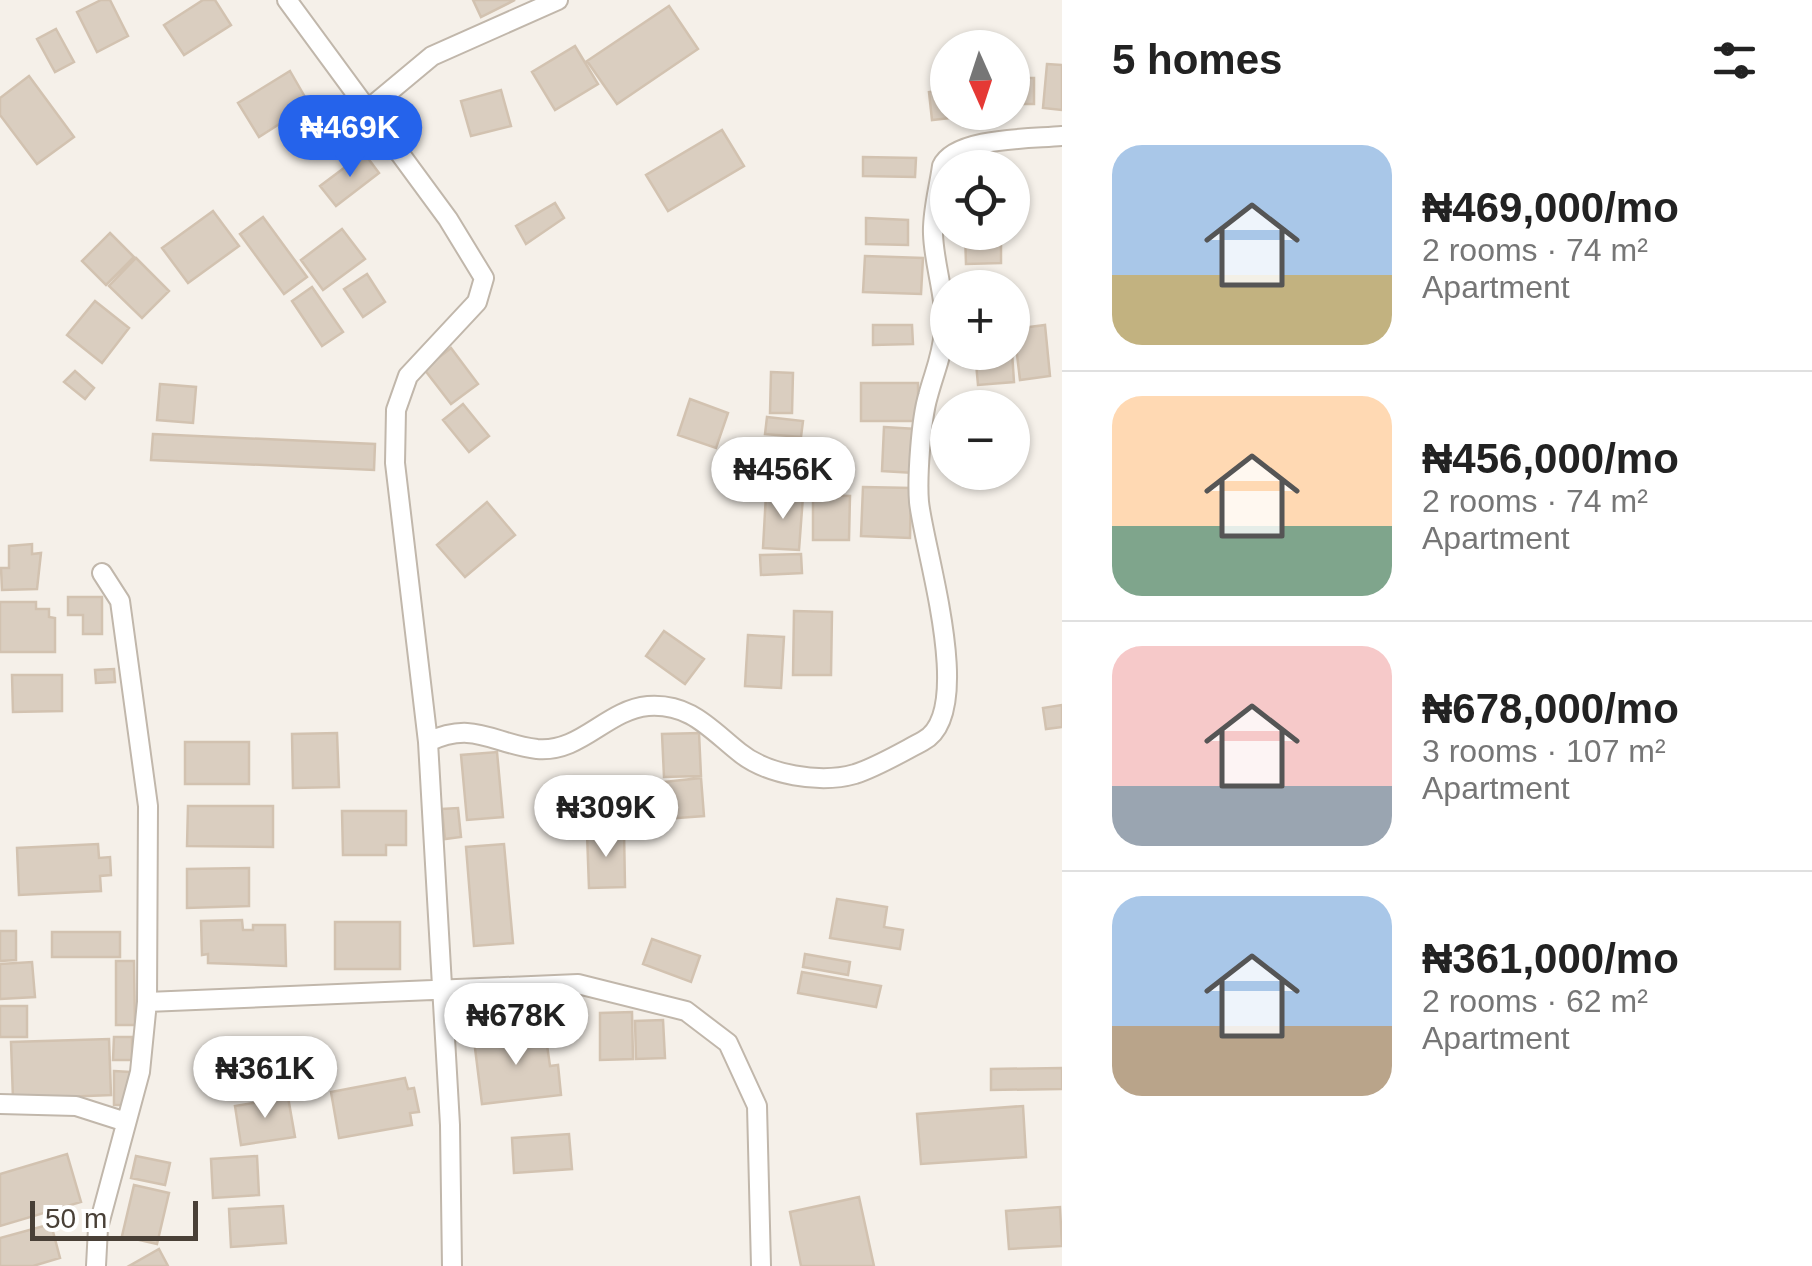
<!DOCTYPE html>
<html lang="en">
<head>
<meta charset="utf-8">
<style>
  body { margin:0; font-family:Arial,sans-serif; background:#f6f6f6; color:#222; height:100vh; display:flex; flex-direction:column; font-size:38px; white-space:nowrap }
  * { box-sizing:border-box; margin:0 }
  p { font-size:32px; color:#767676 }
  .icon { flex:none; width:55px; height:55px; fill:none; stroke:currentColor; stroke-width:2; stroke-linecap:round; stroke-linejoin:round }
  .map { position:relative; flex:1; overflow:hidden }
  .details { display:flex; flex-direction:column; background:#fff; width:750px }
  .details>* { flex:none }
  .needle { width:65px; rotate:177deg }
  .controls { position:absolute; left:930px; top:30px; display:grid; gap:20px }
  .controls a { display:grid; place-items:center; width:100px; height:100px; border-radius:50%; background:#fff; box-shadow:0 2px 8px #0004; font-size:50px }
  .scale { position:absolute; left:30px; bottom:25px; width:168px; box-sizing:border-box; padding-left:10px; border:5px solid #494037; border-top:0; font-size:28px; line-height:35px; white-space:nowrap; color:#494037; -webkit-text-stroke:8px #fff; paint-order:stroke }
  .price { position:absolute; translate:-50% -85px; padding:0 22px; border-radius:35px; background:#fff; color:#222; font-size:32px; line-height:65px; filter:drop-shadow(0 2px 5px #0008) }
  .price::after { content:''; position:absolute; left:50%; top:60px; width:30px; height:22px; margin-left:-15px; background:inherit; clip-path:polygon(0 0,100% 0,50% 100%) }
  .price.on { background:#2563eb; color:#fff }
  ul { padding:0; list-style:none }
  li { display:flex; align-items:center; gap:30px; height:250px; padding:0 50px }
  li+li { border-top:2px solid #e0e0e0 }
  li span { display:grid; place-items:center; flex:none; width:280px; height:200px; border-radius:30px; color:#555 }
  li>.icon { margin-inline-start:auto }
  span .icon { width:120px; height:120px; fill:#fffc; stroke-width:1 }
  li b { font-size:42px }
  h2 { display:flex; justify-content:space-between; align-items:center; height:120px; padding:0 50px; font-size:42px }
  main { display:flex; flex:1; min-height:0 }
  .map>svg:first-child { display:block }
  .building { fill:#dacec0; stroke:#d2c2b0; stroke-width:2.5 }
  .lines { fill:none; stroke-linecap:round; stroke-linejoin:round }
  .street-casing { stroke:#c1b7ab; stroke-width:22 }
  .street { stroke:#fff; stroke-width:18 }
</style>
</head>
<body>
<main>
<div class="map">
<svg width="1062" height="1266" viewBox="0 0 1062 1266">
  <rect width="100%" height="100%" fill="#f5f0e9"/>
  <path class="building" d="M101 0H110L128 36 97 52 77 12Z
    M203 0H215L231 25 184 55 164 25Z
    M473 0H515L481 17Z
    M669 6 698 49 617 104 587 61Z
    M56 29 74 62 55 72 37 39Z
    M575 46 598 84 555 110 532 72Z
    M1047 64 1062 65V110L1043 108Z
    M290 71 305 97 297 102 307 119 287 132 281 123 259 137 238 103Z
    M29 76 74 137 37 164 0 115V98Z
    M1016 78H1034V104H1016Z
    M501 90 511 126 471 136 461 101Z
    M948 90V112H960V117L932 120 929 92Z
    M722 130 744 166 668 211 646 175Z
    M364 153 379 173 336 206 320 186Z
    M863 157 916 158 915 177 863 176Z
    M555 203 564 218 526 244 516 226Z
    M213 211 239 246 188 283 162 248Z
    M263 217 307 277 284 294 240 234Z
    M866 218 908 220V245L866 244Z
    M342 229 365 259 323 290 301 260Z
    M965 232H1001V263L966 264Z
    M110 233 134 257 106 285 82 261Z
    M865 256 923 258 921 294 863 292Z
    M136 258 169 291 142 318 109 286Z
    M367 274 385 302 363 317 344 289Z
    M312 287 343 332 322 346 292 301Z
    M95 301 129 328 102 363 67 335Z
    M873 325H912L913 344 873 345Z
    M1045 325 1050 376 1020 380 1014 329Z
    M451 348 478 384 451 404 424 369Z
    M975 352H1012L1014 382 978 385Z
    M75 371 94 388 85 399 64 382Z
    M771 372 793 373 792 413H770Z
    M861 383H918V421H861Z
    M160 384 196 387 193 423 157 420Z
    M690 399 728 413 716 448 678 435Z
    M463 404 489 436 469 452 443 420Z
    M767 417 803 421 801 437 765 434Z
    M884 427 916 429 914 473 882 471Z
    M153 434 375 444 374 470 151 460Z
    M863 487 911 488 910 538 861 536Z
    M766 494 803 496 799 550 763 548Z
    M813 495 850 496 849 540H813Z
    M487 502 515 535 465 577 437 545Z
    M32 544V554L41 553 37 589 2 590 1 568H9V546Z
    M801 554 802 573 761 575 760 555Z
    M68 597H102V634H83V615H68Z
    M0 602H36V609H49V617L55 618V652H0Z
    M794 611 832 612 831 675H793Z
    M664 631 704 659 685 684 646 656Z
    M748 635 784 637 781 688 745 686Z
    M114 669 115 682 96 683 95 670Z
    M12 675H62V711L13 712Z
    M1062 705V727L1046 729 1043 708Z
    M337 733 339 787 293 788 292 734Z
    M699 733 701 776 664 777 662 734Z
    M185 742H249V784H185Z
    M497 752 503 817 467 820 461 755Z
    M701 778 704 816 665 819 663 782Z
    M188 806H273V847L187 846Z
    M458 808 461 837 445 839 442 809Z
    M342 811H406V845H386V855H343Z
    M624 831 625 887 589 888 587 833Z
    M98 844 99 858 110 857 111 875 100 876 101 891 19 895 17 848Z
    M504 844 513 943 474 946 466 847Z
    M249 868V906L187 908V869Z
    M837 899 887 907 884 927 903 930 900 949 830 938Z
    M242 920 243 930H253V925H285L286 966 208 963V954L202 955 201 921Z
    M335 922H400V969H335Z
    M0 931H16V960L0 961Z
    M52 932H120V957H52Z
    M652 939 700 956 691 982 643 964Z
    M805 954 850 962 848 975 803 967Z
    M116 961H134L135 1025H116Z
    M32 962 35 997 0 999V964Z
    M802 972 881 986 876 1007 798 993Z
    M0 1006H27V1037H0Z
    M632 1012 633 1059 600 1060V1013Z
    M663 1020 665 1058 636 1059 635 1021Z
    M545 1031 550 1066 558 1065 561 1095 482 1104 474 1040Z
    M114 1037H132V1060H113Z
    M109 1039 111 1095 13 1099 11 1042Z
    M262 1044H297L298 1088 262 1089Z
    M1062 1068V1089L991 1090V1069Z
    M114 1071 130 1072V1105H114Z
    M405 1078 408 1089 414 1088 419 1112 410 1113 412 1125 339 1138 331 1092Z
    M288 1097 295 1137 241 1145 235 1106Z
    M1023 1106 1026 1157 921 1164 917 1114Z
    M569 1134 572 1169 514 1173 512 1138Z
    M67 1154 81 1202 0 1226V1174Z
    M136 1156 170 1163 165 1185 131 1178Z
    M257 1156 259 1195 213 1198 211 1159Z
    M134 1185 169 1193 157 1244 122 1236Z
    M859 1197 874 1266H801L790 1212Z
    M283 1206 286 1243 231 1247 229 1209Z
    M1060 1207 1062 1246 1009 1249 1006 1211Z
    M51 1224 60 1258 33 1266H0V1238Z
    M159 1249 168 1266H129Z"/>
  <g class="lines">
    <defs>
      <path id="street" d="M287 0 448 219 484 278 477 302 408 376 396 410 395 463 428 742 450 1125 452 1266
        M366 111 432 56 558 0
        M428 742C474 720 493 744 537 749 581 753 606 710 648 706 690 703 710 729 739 752 767 775 820 784 855 774 877 767 902 752 923 741 977 713 924 550 919 502 917 478 921 419 928 396 934 373 942 357 944 331 947 299 934 266 933 234 932 212 939 188 942 166 955 137 1032 139 1062 136
        M147 1002 578 984 686 1011 728 1043 757 1106 761 1266
        M0 1104 76 1106 126 1122
        M96 1266 98 1228 140 1072 147 1002 148 806 120 601 102 573"/>
    </defs>
    <use href="#street" class="street-casing"/>
    <use href="#street" class="street"/>
  </g>
</svg>
<div class="controls">
<a><svg class="needle" viewBox="-14 -14 28 28"><path d="M0-13l5 13h-10z" fill="#e53935"/><path d="M0 13l5-13h-10z" fill="#767676"/></svg></a>
<a><svg class="icon" aria-label="locate" viewBox="0 0 24 24"><circle cx="12" cy="12" r="6"/><path d="M12 2v4M12 18v4M2 12h4M18 12h4"/></svg></a>
<a>+</a>
<a>−</a>
</div>
<div class="scale">50 m</div>
<b class="price on" style="left:350px;top:180px">₦469K</b>
<b class="price" style="left:783px;top:522px">₦456K</b>
<b class="price" style="left:606px;top:860px">₦309K</b>
<b class="price" style="left:516px;top:1068px">₦678K</b>
<b class="price" style="left:265px;top:1121px">₦361K</b>
</div>
<section class="details">
<h2>5 homes<svg class="icon" aria-label="filters" viewBox="0 0 24 24"><path d="M4 7h16M4 17h16"/><circle cx="9" cy="7" r="2"/><circle cx="15" cy="17" r="2"/></svg></h2>
<ul>
<li><span style="background:linear-gradient(#a9c7e8 65%,#c2b280 0)"><svg class="icon" aria-label="home" viewBox="0 0 24 24"><path d="M3 11l9-7 9 7M6 9v11h12V9"/></svg></span><div><b>₦469,000/mo</b><p>2 rooms · 74 m²</p><p>Apartment</p></div></li>
<li><span style="background:linear-gradient(#ffd9b3 65%,#7fa58c 0)"><svg class="icon" aria-label="home" viewBox="0 0 24 24"><path d="M3 11l9-7 9 7M6 9v11h12V9"/></svg></span><div><b>₦456,000/mo</b><p>2 rooms · 74 m²</p><p>Apartment</p></div></li>
<li><span style="background:linear-gradient(#f6c9c9 70%,#9aa5b1 0)"><svg class="icon" aria-label="home" viewBox="0 0 24 24"><path d="M3 11l9-7 9 7M6 9v11h12V9"/></svg></span><div><b>₦678,000/mo</b><p>3 rooms · 107 m²</p><p>Apartment</p></div></li>
<li><span style="background:linear-gradient(#a9c7e8 65%,#b9a48a 0)"><svg class="icon" aria-label="home" viewBox="0 0 24 24"><path d="M3 11l9-7 9 7M6 9v11h12V9"/></svg></span><div><b>₦361,000/mo</b><p>2 rooms · 62 m²</p><p>Apartment</p></div></li>
</ul>
</section>
</main>
</body>
</html>
